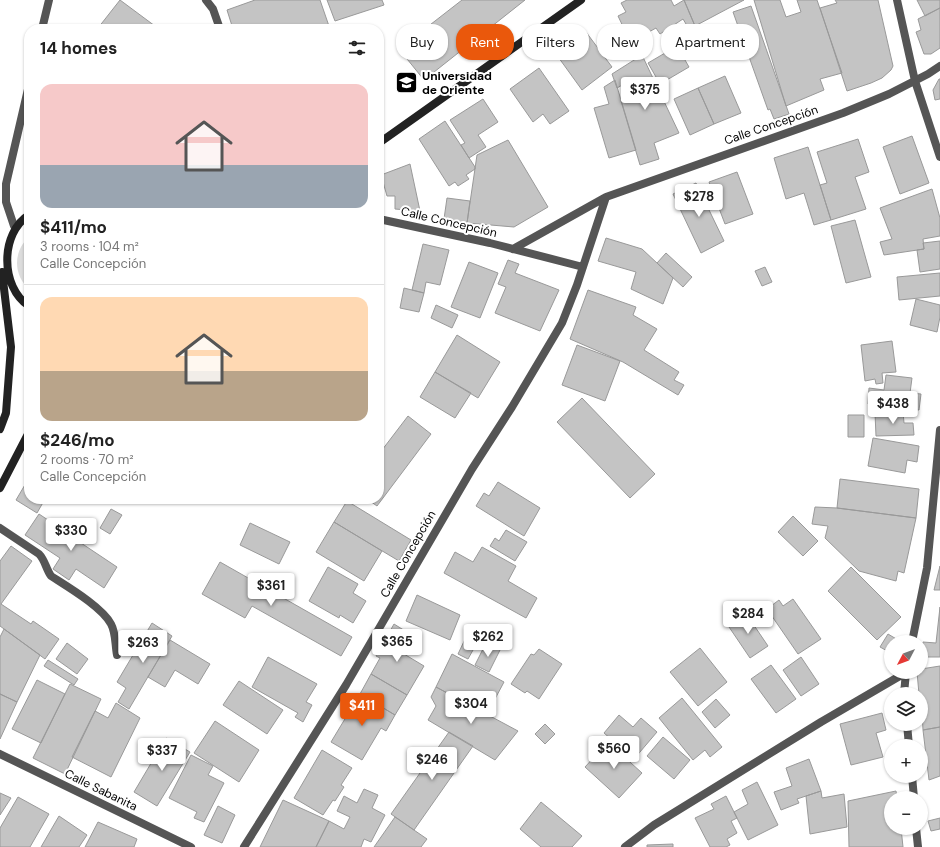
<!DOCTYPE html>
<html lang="en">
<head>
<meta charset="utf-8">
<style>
  body { margin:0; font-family:"DM Sans",sans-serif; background:#f2f2f2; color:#222; height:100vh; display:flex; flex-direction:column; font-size:15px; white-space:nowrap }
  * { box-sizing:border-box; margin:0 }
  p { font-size:13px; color:#767676 }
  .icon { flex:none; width:22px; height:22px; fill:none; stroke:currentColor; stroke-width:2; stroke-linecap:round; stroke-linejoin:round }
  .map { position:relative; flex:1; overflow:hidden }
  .details { position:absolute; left:24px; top:24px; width:360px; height:480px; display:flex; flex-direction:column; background:#fff; border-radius:16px; box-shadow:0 1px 3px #0004 }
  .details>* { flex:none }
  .top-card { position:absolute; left:396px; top:24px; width:380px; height:36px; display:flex; gap:8px }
  .needle { width:26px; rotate:229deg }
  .fabs { position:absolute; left:884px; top:635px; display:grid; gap:8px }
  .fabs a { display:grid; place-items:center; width:44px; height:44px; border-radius:50%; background:#fff; box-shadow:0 1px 3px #0004; font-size:20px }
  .price { position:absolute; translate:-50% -34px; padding:0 9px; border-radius:4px; background:#fff; color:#222; font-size:13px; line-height:26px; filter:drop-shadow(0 1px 2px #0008) }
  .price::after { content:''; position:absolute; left:50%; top:24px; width:12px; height:9px; margin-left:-6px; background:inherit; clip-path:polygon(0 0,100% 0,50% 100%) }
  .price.current { background:#ea580c; color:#fff }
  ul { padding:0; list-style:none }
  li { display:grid; align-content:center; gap:8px; height:212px; padding:0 16px }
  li+li { border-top:1px solid #e0e0e0 }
  li span { display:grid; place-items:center; height:124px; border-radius:12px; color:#555 }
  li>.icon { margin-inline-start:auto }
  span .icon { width:72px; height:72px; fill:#fffc; stroke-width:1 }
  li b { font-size:17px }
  h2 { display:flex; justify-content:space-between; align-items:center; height:48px; padding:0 16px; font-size:17px }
  .tag { padding:0 14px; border-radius:16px; background:#fff; box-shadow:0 1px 3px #0004; font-size:14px; line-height:36px }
  .tag.current { background:#ea580c; color:#fff }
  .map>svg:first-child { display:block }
  .green { fill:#dcdcdc }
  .building { fill:#c4c4c4; stroke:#999 }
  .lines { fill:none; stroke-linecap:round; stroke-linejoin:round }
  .lane { stroke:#555; stroke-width:8 }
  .street { stroke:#555; stroke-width:8 }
  .secondary { stroke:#222; stroke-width:8 }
  .labels { text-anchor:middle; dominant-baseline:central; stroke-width:4; stroke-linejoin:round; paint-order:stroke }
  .poi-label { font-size:12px; font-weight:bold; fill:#000; stroke:#fff; text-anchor:start }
  .street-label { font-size:12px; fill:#000; stroke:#fff }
</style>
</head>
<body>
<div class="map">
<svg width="940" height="847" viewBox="0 0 940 847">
  <rect width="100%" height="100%" fill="#fff"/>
  <path class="green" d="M29 237V289C13 275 13 251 29 237Z"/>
  <path class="building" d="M120 0 155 26 153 29H100L98 28Z
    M255 0H320L330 29H233L227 10Z
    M327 0H382L384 5 335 21Z
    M462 0H525L424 80 399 49Z
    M627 0H671L674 6 684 0 695 26 689 29 683 19 660 34 656 28 640 37 648 52 638 58 618 16 626 12 621 3Z
    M684 0H744L695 26Z
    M754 0H780L786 17 801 12 797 0H817L842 73 820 79 824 90 786 106Z
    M835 0H878L893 66 891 70 882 78 871 83 847 91 820 8 837 3Z
    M917 0H940V8L925 16Z
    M751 6 789 114 774 119 770 109 768 110 733 12Z
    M940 8V48L931 54H924L916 32 921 30 918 19Z
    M586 32 612 67 582 90 556 54Z
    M677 46 689 67 660 84 648 63Z
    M642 55 679 133 654 143 659 159 640 165 621 101 640 93 633 79 617 88 612 74Z
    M539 68 569 111 550 124 543 114 533 122 510 89Z
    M725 76 741 113 714 124 698 88Z
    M939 79H940V99L935 100 933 90Z
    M615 80 636 150 609 158 594 108 609 104 604 87Z
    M698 88 714 124 690 135 674 99Z
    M483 99 498 122 478 135 486 147 469 158 461 145 465 143 450 120Z
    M445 121 475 167V169L466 175 469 179 458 186 455 182 449 186 419 139Z
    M912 136 929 183 900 194 883 147Z
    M858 139 869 172 855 177 866 209 831 220 820 185 827 183 817 152Z
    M508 140 548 207 514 227 467 223 477 155Z
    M808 147 831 220 814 225 804 193 786 199 774 158Z
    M410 164 420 211 395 209V196H387L381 175Z
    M737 172 753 214 725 224 709 182Z
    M696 183 724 241 701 253 673 194Z
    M932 189 940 218V236L923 239 924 249 884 255 880 242 892 239 880 208Z
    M447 198 470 201 467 223 444 219Z
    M855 220 871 277 846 283 831 226Z
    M606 238 642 249 673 278 663 304 631 289 636 272 598 261Z
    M940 241V269L920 272 917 250 924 249 923 243Z
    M423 244 449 250 440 285 426 282 424 293 412 290Z
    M666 253 692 277 683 287 657 263Z
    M508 260 519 264 515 273 559 290 540 331 495 313 506 287 498 284Z
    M469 262 498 273 480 318 451 307Z
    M765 267 772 282 762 286 755 271Z
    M940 273V296L899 300 897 277Z
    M404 288 424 293 419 312 400 308Z
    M588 290 636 307 633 315 657 329 644 350 679 372 674 380 684 385 678 395 623 362 570 339Z
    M916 299 940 305V317L937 332 910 325Z
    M436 305 458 315 452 328 431 318Z
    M457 335 500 362 478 398 435 372Z
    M892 341 896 372 882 373 883 383 876 384 875 379 865 381 861 345Z
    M577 345 620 361 605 401 562 385Z
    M435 372 471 393 455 418 420 397Z
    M886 375 912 378 910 393 921 394 919 410 868 404 869 388 884 390Z
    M582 398 655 474 630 498 557 422Z
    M903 412 904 423H913L914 435 876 436 875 413Z
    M848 415H864V437H848Z
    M408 416 431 434 377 506 367 499H379V454Z
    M873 438 919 446 917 462 907 460 905 473 868 466Z
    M29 478V499H45L37 513 16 500Z
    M840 479 919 489 916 518 837 508Z
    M498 482 540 508 524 536 476 506 484 493 489 496Z
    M347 501 411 540 399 561 334 522Z
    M815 507 837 508 916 518 904 573 898 571 896 581 859 571 825 538 828 526 812 524Z
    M111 509 122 515 110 534 100 528Z
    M39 514 69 534 75 526 87 533 81 543 117 567 104 588 76 569 69 580 53 569 60 558 25 535Z
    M793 516 818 541 803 556 778 532Z
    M334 522 382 551 364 581 316 552Z
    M250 523 290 542 279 564 240 545Z
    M506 530 527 542 515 561 490 546 495 538 499 541Z
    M11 546 32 561 1 604 31 624 33 621 59 639 45 659 0 626V561Z
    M482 547 516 566 508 581 537 598 526 618 444 573 455 552 473 562Z
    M220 562 352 637 341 656 252 606 245 618 202 594Z
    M940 566V590H934Z
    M328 567 358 584 353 593 366 601 353 623 340 615 339 618 309 601Z
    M851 567 901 617 877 640 828 591Z
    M417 595 460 615 450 640 406 621Z
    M793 599 821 639 798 654 767 609 779 600 783 606Z
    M940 607V657H921L923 642 936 643Z
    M745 612 768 646 750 658 727 624Z
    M152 623 172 636 129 709 118 702 126 688 117 682Z
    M394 624 410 634 399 651 424 666 407 695 371 674 380 658 376 656Z
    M4 629 40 655 17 702 0 694V637Z
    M888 634 898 640 897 642H891V653L880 647Z
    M467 635 478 641 468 659 458 654Z
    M170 640 210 664 198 684 175 670 165 687 148 677Z
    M67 643 88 659 77 674 56 659Z
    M486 643 500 650 489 672 475 665Z
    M700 648 727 682 698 706 670 672Z
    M539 649 562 664 539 699 527 691 525 693 511 684 531 654 534 655Z
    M452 654 504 682 487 714 436 687Z
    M268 657 317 684 306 702 312 705 303 722 295 717 298 713 252 687Z
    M801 657 819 684 801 696 783 670Z
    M48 660 78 679 74 685 44 666Z
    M771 665 796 699 776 713 751 679Z
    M940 666V727L923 730 921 694H919L917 672H921V669Z
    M371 674 407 695 395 715 360 694Z
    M37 680 65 694 41 743 12 729Z
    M239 681 283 710 267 734 223 705Z
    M70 684 101 699 65 774 33 758Z
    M436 687 518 731 495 760 428 720 436 706 431 697Z
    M0 694 17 702 0 739Z
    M360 694 395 715 386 731 381 728 362 760 331 742Z
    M682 698 722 747 710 757 705 750 693 760 659 718Z
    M716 699 730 715 715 728 702 712Z
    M116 703 140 718 111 777 72 757 95 711 108 718Z
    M882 713 886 730 876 733 883 757 851 765 840 724Z
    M619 715 633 727 641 718 657 732 634 759 604 733Z
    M215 721 259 750 239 782 194 753Z
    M545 724 555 734 545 744 535 734Z
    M940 727V776L929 780 923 730Z
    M449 732 473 746 414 830 391 814Z
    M663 737 690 760 674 779 647 756Z
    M166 738 190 752 157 806 134 792Z
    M608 742 642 773 619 798 585 767Z
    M322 750 352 768 341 785 344 787 335 801 333 800 323 815 294 798Z
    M191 755 213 766 208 775 224 783 204 822 194 818 197 812 169 798Z
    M809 759 821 791 797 799 799 803 781 810 774 792 792 786 786 768Z
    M757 782 778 825 748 840 734 812 748 804 742 790Z
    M364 789 378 795 372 808 385 815 371 842 364 839 361 847H316L329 821 344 829 350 817 337 811 344 796 357 803Z
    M821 791 822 798 844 794 847 827 810 834 806 796Z
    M896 791 897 798H891V828H901L903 847H849L848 801Z
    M0 793 11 798 0 815Z
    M726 796 737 818 731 821 737 833 727 839 730 845 726 847H710L695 818 714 809 711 804Z
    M18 797 49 814 30 847H0V828Z
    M283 800 329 821 316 847H260Z
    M541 802 582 836 572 847H541L520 829Z
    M218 806 235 815 222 843 204 835Z
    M59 816 87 835 79 847H41Z
    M395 817 427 839 421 847H374Z
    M940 818V829L931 831 928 821Z
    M98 822 137 839 134 847H85Z
    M673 844V847H647V845Z"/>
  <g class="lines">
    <path class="lane" d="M206 0 213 9 220 29
      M0 528 39 554C45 560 46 569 51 576 68 587 102 607 111 624 116 633 115 645 117 655"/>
    <path class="street" d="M897 0 915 81 940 157
      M42 29 49 0
      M379 219 490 243 583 267
      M14 226 6 202V184L29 85
      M513 249 606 197 843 113 889 94 928 74 940 66
      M912 642 927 568 940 430
      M904 694 906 672
      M907 724 909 746
      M0 754 191 847
      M912 776 914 798
      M916 828 918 847
      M244 847 346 685 472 469 512 407 562 323 577 285 606 197
      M625 847 654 825 821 722 905 673"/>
    <path class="secondary" d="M379 143 581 0
      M29 215C0 233 0 287 29 306
      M0 429 6 413 11 347 2 272
      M0 488 29 432"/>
  </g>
  <defs>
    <symbol id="university-square" viewBox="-11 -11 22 22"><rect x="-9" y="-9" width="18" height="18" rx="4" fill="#000" stroke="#fff"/><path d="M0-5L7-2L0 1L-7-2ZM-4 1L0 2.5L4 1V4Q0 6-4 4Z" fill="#fff"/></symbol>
  </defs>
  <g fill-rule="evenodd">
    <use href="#university-square" x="394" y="70" width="25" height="25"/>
  </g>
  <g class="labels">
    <g class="poi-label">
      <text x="422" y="76">Universidad<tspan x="422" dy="14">de Oriente</tspan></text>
    </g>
    <g class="street-label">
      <text transform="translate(771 125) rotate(-19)">Calle Concepción</text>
      <text transform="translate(449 222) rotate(13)">Calle Concepción</text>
      <text transform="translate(408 554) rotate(-60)">Calle Concepción</text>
      <text transform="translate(101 790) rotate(26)">Calle Sabanita</text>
    </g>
  </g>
</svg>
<div class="fabs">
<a><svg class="needle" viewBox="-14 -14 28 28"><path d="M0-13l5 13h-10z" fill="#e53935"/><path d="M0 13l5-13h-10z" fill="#767676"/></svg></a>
<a><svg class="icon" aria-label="layers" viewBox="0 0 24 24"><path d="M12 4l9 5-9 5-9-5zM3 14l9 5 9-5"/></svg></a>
<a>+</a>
<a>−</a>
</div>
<b class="price" style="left:645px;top:111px">$375</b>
<b class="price" style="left:699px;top:218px">$278</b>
<b class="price" style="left:893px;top:425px">$438</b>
<b class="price" style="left:71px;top:552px">$330</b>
<b class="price" style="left:271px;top:607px">$361</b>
<b class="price" style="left:748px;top:635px">$284</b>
<b class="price" style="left:488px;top:658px">$262</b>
<b class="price" style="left:397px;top:663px">$365</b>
<b class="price" style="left:143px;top:664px">$263</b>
<b class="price" style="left:471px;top:725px">$304</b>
<b class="price current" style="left:362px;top:727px">$411</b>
<b class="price" style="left:614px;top:770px">$560</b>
<b class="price" style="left:162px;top:772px">$337</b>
<b class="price" style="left:432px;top:781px">$246</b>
<div class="top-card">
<a class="tag">Buy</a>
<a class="tag current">Rent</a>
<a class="tag">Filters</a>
<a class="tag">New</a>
<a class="tag">Apartment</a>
</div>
<section class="details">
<h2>14 homes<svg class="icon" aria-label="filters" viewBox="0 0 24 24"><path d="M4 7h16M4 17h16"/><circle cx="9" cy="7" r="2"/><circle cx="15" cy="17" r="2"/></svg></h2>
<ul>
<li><span style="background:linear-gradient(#f6c9c9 65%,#9aa5b1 0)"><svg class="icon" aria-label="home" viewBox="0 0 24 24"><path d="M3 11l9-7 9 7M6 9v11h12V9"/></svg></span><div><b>$411/mo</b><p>3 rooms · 104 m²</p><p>Calle Concepción</p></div></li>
<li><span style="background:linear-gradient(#ffd9b3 60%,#b9a48a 0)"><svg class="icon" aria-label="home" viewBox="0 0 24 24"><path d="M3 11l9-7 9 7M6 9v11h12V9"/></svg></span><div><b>$246/mo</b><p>2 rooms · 70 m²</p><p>Calle Concepción</p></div></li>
</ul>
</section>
</div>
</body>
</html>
